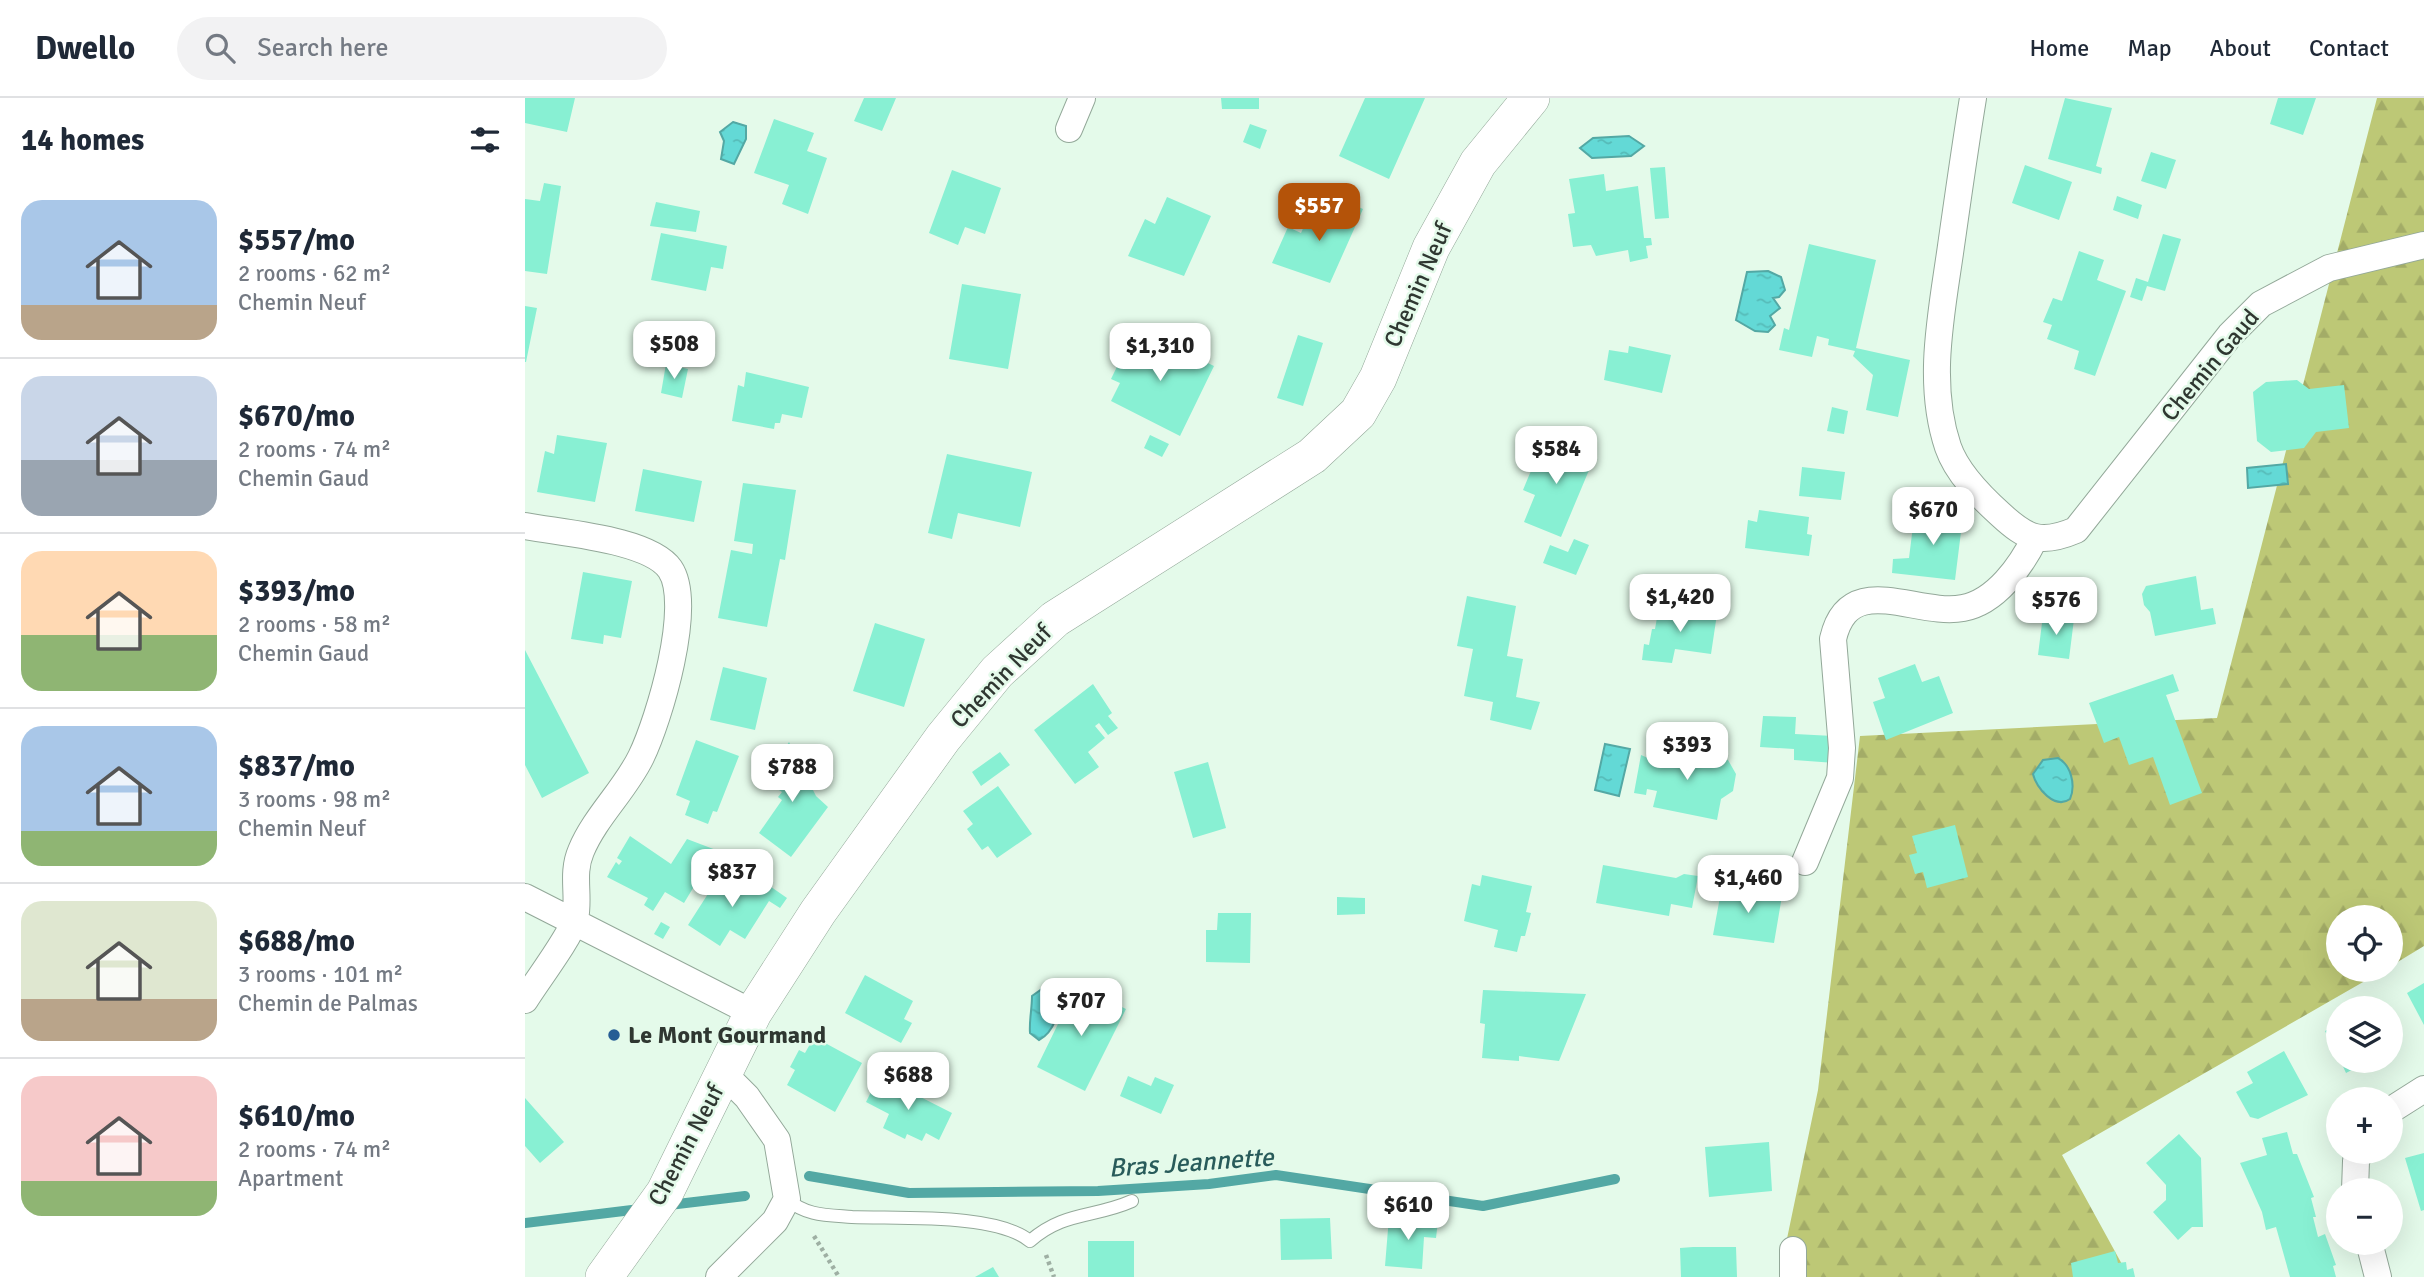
<!DOCTYPE html>
<html lang="en">
<head>
<meta charset="utf-8">
<style>
  body { margin:0; font-family:Signika,sans-serif; background:#f2f2f3; color:#1f2937; height:100vh; display:flex; flex-direction:column; font-size:26px; white-space:nowrap }
  * { box-sizing:border-box; margin:0 }
  p { font-size:23px; color:#747a83 }
  .icon { flex:none; width:38px; height:38px; fill:none; stroke:currentColor; stroke-width:2; stroke-linecap:round; stroke-linejoin:round }
  .map { position:relative; flex:1; overflow:hidden }
  .side { display:flex; flex-direction:column; background:#fff; width:525px }
  .side>* { flex:none }
  .fabs { position:absolute; left:1801px; top:807px; display:grid; gap:14px }
  .fabs a { display:grid; place-items:center; width:77px; height:77px; border-radius:50%; background:#fff; box-shadow:0 7px 28px #0002; font-size:35px }
  .price { position:absolute; translate:-50% -60px; padding:0 16px; border-radius:14px; background:#fff; color:#222; font-size:23px; line-height:46px; filter:drop-shadow(0 2px 4px #0008) }
  .price::after { content:''; position:absolute; left:50%; top:42px; width:21px; height:16px; margin-left:-10px; background:inherit; clip-path:polygon(0 0,100% 0,50% 100%) }
  .price.active { background:#b45309; color:#fff }
  ul { padding:0; list-style:none }
  li { display:flex; align-items:center; gap:21px; height:175px; padding:0 21px }
  li+li { border-top:2px solid #e0e1e3 }
  li span { display:grid; place-items:center; flex:none; width:196px; height:140px; border-radius:21px; color:#555 }
  li>.icon { margin-inline-start:auto }
  span .icon { width:84px; height:84px; fill:#fffc; stroke-width:1 }
  li b { font-size:30px }
  h2 { display:flex; justify-content:space-between; align-items:center; height:84px; padding:0 21px; font-size:30px }
  header { display:flex; align-items:center; gap:42px; box-sizing:border-box; height:98px; padding:0 35px; background:#fff; border-bottom:2px solid #e0e1e3 }
  header strong { font-size:33px }
  nav { display:flex; gap:38px; margin-inline-start:auto; font-size:24px }
  .search { width:490px; height:63px; background:#f2f2f3; display:flex; align-items:center; gap:18px; box-sizing:border-box; padding:0 24px; border-radius:38px; color:#747a83; font-size:26px }
  main { display:flex; flex:1; min-height:0 }
  .map>svg:first-child { display:block }
  .forest { fill:url(#forest-firs) }
  .water { fill:url(#water-ripples); stroke:#53a8a4; stroke-width:2 }
  .lines { fill:none; stroke-linecap:round; stroke-linejoin:round }
  .stream { stroke:#53a8a4; stroke-width:10 }
  .building { fill:#88f0d3 }
  .lane-casing { stroke:#93a899; stroke-width:14 }
  .street-casing { stroke:#93a899; stroke-width:28 }
  .secondary-casing { stroke:#93a899; stroke-width:38 }
  .path { stroke:#9eafa3; stroke-width:4.5; stroke-dasharray:3.5 3.5; stroke-linecap:butt }
  .lane { stroke:#fff; stroke-width:12 }
  .street { stroke:#fff; stroke-width:26 }
  .secondary { stroke:#fff; stroke-width:37 }
  .poi-dot { fill:#265d95; stroke:#e4faea; stroke-width:2.5 }
  .labels { text-anchor:middle; dominant-baseline:central; stroke-width:5; stroke-linejoin:round; paint-order:stroke }
  .street-label { font-size:24px; fill:#2f3731; stroke:#e4faea }
  .poi-label { font-size:24px; font-weight:bold; fill:#2f3731; stroke:#e4faea; text-anchor:start }
  .water-label { font-size:26px; font-style:italic; fill:#285b5a; stroke:#e4faea }
</style>
</head>
<body>
<header>
<strong>Dwello</strong>
<div class="search"><svg class="icon" aria-label="search" viewBox="0 0 24 24"><circle cx="10" cy="10" r="6"/><path d="M15 15l6 6"/></svg>Search here</div>
<nav><a>Home</a><a>Map</a><a>About</a><a>Contact</a></nav>
</header>
<main>
<section class="side">
<h2>14 homes<svg class="icon" aria-label="filters" viewBox="0 0 24 24"><path d="M4 7h16M4 17h16"/><circle cx="9" cy="7" r="2"/><circle cx="15" cy="17" r="2"/></svg></h2>
<ul>
<li><span style="background:linear-gradient(#a9c7e8 75%,#b9a48a 0)"><svg class="icon" aria-label="home" viewBox="0 0 24 24"><path d="M3 11l9-7 9 7M6 9v11h12V9"/></svg></span><div><b>$557/mo</b><p>2 rooms · 62 m²</p><p>Chemin Neuf</p></div></li>
<li><span style="background:linear-gradient(#c9d6e8 60%,#9aa5b1 0)"><svg class="icon" aria-label="home" viewBox="0 0 24 24"><path d="M3 11l9-7 9 7M6 9v11h12V9"/></svg></span><div><b>$670/mo</b><p>2 rooms · 74 m²</p><p>Chemin Gaud</p></div></li>
<li><span style="background:linear-gradient(#ffd9b3 60%,#8fb573 0)"><svg class="icon" aria-label="home" viewBox="0 0 24 24"><path d="M3 11l9-7 9 7M6 9v11h12V9"/></svg></span><div><b>$393/mo</b><p>2 rooms · 58 m²</p><p>Chemin Gaud</p></div></li>
<li><span style="background:linear-gradient(#a9c7e8 75%,#8fb573 0)"><svg class="icon" aria-label="home" viewBox="0 0 24 24"><path d="M3 11l9-7 9 7M6 9v11h12V9"/></svg></span><div><b>$837/mo</b><p>3 rooms · 98 m²</p><p>Chemin Neuf</p></div></li>
<li><span style="background:linear-gradient(#dfe7d0 70%,#b9a48a 0)"><svg class="icon" aria-label="home" viewBox="0 0 24 24"><path d="M3 11l9-7 9 7M6 9v11h12V9"/></svg></span><div><b>$688/mo</b><p>3 rooms · 101 m²</p><p>Chemin de Palmas</p></div></li>
<li><span style="background:linear-gradient(#f6c9c9 75%,#8fb573 0)"><svg class="icon" aria-label="home" viewBox="0 0 24 24"><path d="M3 11l9-7 9 7M6 9v11h12V9"/></svg></span><div><b>$610/mo</b><p>2 rooms · 74 m²</p><p>Apartment</p></div></li>
</ul>
</section>
<div class="map">
<svg width="1899" height="1179" viewBox="0 0 1899 1179">
  <defs>
    <pattern id="forest-firs" width="22" height="20" patternUnits="userSpaceOnUse" patternTransform="scale(1.75)"><rect width="22" height="20" fill="#bdc876"/><path d="M5 1l3.5 6h-7zM16 11l3.5 6h-7z" fill="#a3ac67"/></pattern>
    <pattern id="water-ripples" width="26" height="14" patternUnits="userSpaceOnUse" patternTransform="scale(1.75)"><rect width="26" height="14" fill="#63d9d6"/><path d="M2 4q2-2 4 0t4 0M15 11q2-2 4 0t4 0" fill="none" stroke="#56bbb8"/></pattern>
  </defs>
  <rect width="100%" height="100%" fill="#e4faea"/>
  <path class="forest" d="M1852 0H1899V848L1866 868V819H1813V872H1859L1537 1057 1604 1179H1254L1293 992 1335 638 1692 620Z"/>
  <path class="water" d="M208 24 221 28V41L209 66 196 61 199 43 195 34Z
    M1104 38 1119 48 1106 58 1067 60 1055 50 1068 40Z
    M1243 173 1256 179 1260 192 1254 199 1248 200 1255 210 1245 218 1250 227 1243 234 1230 233 1211 222 1222 174Z
    M1761 366 1763 386 1723 390 1722 370Z
    M1080 646 1105 651 1094 698 1070 692Z
    M1533 660C1546 667 1551 687 1545 701 1530 712 1511 690 1508 676L1518 662Z
    M517 891 532 898C536 913 529 934 514 942L505 935C504 923 507 911 507 898Z"/>
  <g class="lines">
    <path class="stream" d="M284 1078 384 1095 573 1093 684 1086 751 1077 958 1108 1090 1081
      M144 1107 220 1098
      M0 1125 115 1111"/>
  </g>
  <path class="building" d="M0 0H50L42 34 0 25Z
    M339 0H371L357 33 329 23Z
    M696 0H734V11H697Z
    M840 0H900L864 81 814 58Z
    M1540 0 1587 10 1571 68 1577 70 1576 76 1523 61Z
    M1753 0H1791L1778 37 1745 26Z
    M249 21 289 35 282 53 302 60 283 116 257 106 264 87 229 75Z
    M725 26 742 32 735 51 718 44Z
    M1626 54 1651 62 1641 91 1616 83Z
    M1500 67 1547 84 1534 122 1487 105Z
    M1140 69 1144 120 1130 121 1125 70Z
    M427 72 476 90 460 136 440 129 433 147 404 135Z
    M1079 76 1081 93 1113 88 1119 140H1126L1127 147 1121 148 1123 160 1105 164 1103 152 1071 158 1066 147 1048 149 1043 116 1050 115 1044 81Z
    M19 85 36 88 22 176 0 173V101L15 103Z
    M1592 98 1617 107 1613 121 1588 112Z
    M642 99 686 118 659 178 603 158 620 121 630 126Z
    M131 104 175 113 171 134 125 128Z
    M822 104 838 111 805 185 747 165 763 129 776 135 789 106 816 118Z
    M136 135 202 148 198 171 186 169 181 193 126 182Z
    M1638 136 1656 141 1640 193 1622 188 1617 203 1605 199 1611 180 1623 184Z
    M1284 146 1351 162 1331 250 1385 262 1373 319 1341 312 1348 277 1328 258 1330 253 1303 247 1304 241 1292 238 1287 259 1254 252 1259 230 1264 232Z
    M1554 153 1579 162 1572 182 1601 193 1570 278 1549 271 1554 253 1522 241 1527 227 1518 224 1528 200 1537 203Z
    M437 186 496 196 483 271 424 261Z
    M0 208 12 210 1 264H0Z
    M620 235 689 268 655 338 586 303 595 285 586 281 602 248 611 253Z
    M773 237 798 245 778 308 752 300Z
    M1104 248 1146 257 1137 295 1079 282 1084 252 1103 255Z
    M141 266 163 271 157 300 136 295Z
    M221 274 284 289 277 320 257 316 255 325H250L249 331 207 323 213 287 219 289Z
    M1772 282 1784 291 1819 287 1824 330 1791 334 1779 350 1746 354 1732 343 1728 294 1741 284Z
    M1307 309 1323 313 1319 336 1302 333Z
    M32 337 82 345 70 404 12 394 20 353 29 356Z
    M625 337 644 346 637 359 619 350Z
    M1026 337 1055 349 1051 358 1067 365 1036 439 999 424 1010 397 998 392 1008 368 1012 370Z
    M422 356 507 374 495 429 433 415 427 441 403 435Z
    M1277 369 1320 374 1316 402 1274 398Z
    M118 371 177 383 169 424 110 413Z
    M218 385 271 392 260 462 255 461 242 529 193 520 206 452 227 456 228 446 209 443Z
    M1234 412 1284 419 1282 436 1287 437 1284 458 1220 450 1223 422 1232 424Z
    M1390 412 1438 418 1430 482 1367 475 1368 461 1384 460Z
    M1049 441 1064 447 1051 477 1018 465 1025 447 1043 454Z
    M58 474 107 483 96 540 79 537 78 546 46 541Z
    M1671 478 1676 512 1688 510 1691 526 1630 538 1625 514 1619 507 1617 496 1621 488Z
    M942 498 991 508 982 558 998 561 991 599 1015 604 1006 632 965 622 968 604 939 598 948 551 932 548Z
    M1134 508 1192 516 1186 556 1150 551 1147 565 1117 562 1119 546 1124 547 1127 531H1130Z
    M1518 517 1549 521 1544 561 1513 557Z
    M350 525 400 541 379 609 328 593Z
    M0 552 64 675 17 700 0 667Z
    M1390 566 1397 584 1414 578 1428 615 1361 642 1348 604 1360 600 1353 580Z
    M198 569 242 580 230 632 185 622Z
    M1648 576 1654 593 1641 597 1677 695 1645 707 1628 659 1604 667 1594 639 1579 645 1564 605Z
    M568 586 587 615 583 618 593 630 583 637 574 625 570 628 580 640 563 654 574 669 550 686 509 632Z
    M1238 618 1271 619 1270 636 1308 638 1310 665 1269 662V651L1235 649Z
    M171 642 214 658 192 714 188 713 183 726 160 717 165 703 151 697Z
    M264 644 291 698 303 709 266 759 234 735 257 702 253 699 257 694 239 682Z
    M1141 649 1203 662 1211 676 1208 693 1196 701 1192 722 1128 709 1132 693 1122 691 1121 697 1109 695 1116 657 1137 666Z
    M475 654 485 667 456 688 447 674Z
    M683 664 701 730 668 740 649 674Z
    M473 688 507 736 472 760 463 748 457 752 442 731 448 726 438 713Z
    M1430 727 1443 779 1402 790 1398 774 1390 776 1384 757 1392 755 1387 738Z
    M105 738 146 766 162 741 191 752 159 805 140 794 128 813 119 807 123 800 82 779 91 764 94 767 97 763 92 760Z
    M1078 767 1151 780 1159 776 1173 778 1167 810 1146 806 1144 818 1071 805Z
    M197 774 232 795 239 784 262 800 255 810 244 803 220 841 205 832 195 848 163 827Z
    M957 777 1007 788 1001 814 1006 815 1000 838H996L992 854 969 849 973 832 939 823 947 786 955 788Z
    M1197 788 1257 798 1249 845 1188 837Z
    M812 799 840 800V816L812 817Z
    M693 815H726L725 865 681 864V832H692Z
    M136 824 145 829 138 841 129 836Z
    M340 877 388 903 379 921 387 925 376 945 320 915Z
    M1899 885V927L1882 895Z
    M552 887 601 911 560 993 512 969Z
    M958 892 1061 896 1034 963 994 958V963L957 960 960 926 955 925Z
    M1813 926V959L1800 933Z
    M289 939 337 965 310 1014 262 987 270 972 265 969 274 952 280 955Z
    M1759 953 1783 997 1733 1021 1725 1019 1711 994 1728 985 1722 974Z
    M1815 962H1846L1821 975Z
    M354 978 427 1015 414 1042 401 1035 397 1043 382 1036 380 1041 358 1030 364 1016 341 1004Z
    M603 978 626 988 630 979 649 987 636 1016 595 998Z
    M0 1000 39 1044 15 1065 0 1048Z
    M1762 1034 1768 1056H1772L1789 1099 1786 1100 1791 1119H1788L1793 1139 1800 1136 1811 1167 1808 1168 1811 1179H1765L1751 1129 1741 1132 1737 1114 1715 1065 1742 1057 1737 1040Z
    M1654 1036 1676 1060 1678 1129H1667L1653 1142 1628 1114 1641 1102V1087L1621 1065Z
    M1244 1044 1247 1093 1184 1099 1180 1049Z
    M1899 1055V1112L1896 1113 1880 1060Z
    M864 1119 913 1123 911 1140 899 1139 897 1171 860 1168Z
    M805 1120 807 1161 756 1162 755 1121Z
    M563 1143H609V1179H563Z
    M1168 1149H1211L1212 1179H1156L1155 1150Z
    M1590 1153 1593 1165 1601 1164 1602 1172 1608 1170 1610 1179H1548L1546 1165Z
    M468 1169 474 1179H450Z"/>
  <g class="lines">
    <defs>
      <path id="lane" d="M262 1101C281 1118 302 1117 327 1119 373 1121 471 1115 505 1143 539 1113 569 1120 607 1103"/>
      <path id="street" d="M1448 0C1440 49 1433 99 1426 148 1417 213 1401 284 1423 349 1432 375 1455 398 1475 416 1502 441 1516 447 1551 432L1705 237 1736 206 1804 170 1899 147
        M544 31 557 0
        M0 428C35 435 124 441 145 471 169 506 134 622 116 659 100 692 70 719 56 753 46 776 55 798 50 821 46 838 11 884 0 902
        M1280 764 1315 680 1317 650 1308 541C1324 471 1391 519 1438 510 1471 504 1496 468 1510 440
        M0 799 228 915
        M1866 1012 1899 991
        M1830 1092 1831 1063 1835 1054
        M1844 1144 1853 1179
        M1268 1152V1179
        M194 1179 250 1123 262 1101 252 1042 222 999 199 976"/>
      <path id="secondary" d="M79 1179 140 1094 228 915 293 814 418 640 472 574 530 521 787 358 833 315 853 280 906 150 953 65 1006 0"/>
    </defs>
    <use href="#lane" class="lane-casing"/>
    <use href="#street" class="street-casing"/>
    <use href="#secondary" class="secondary-casing"/>
    <path class="path" d="M289 1138 314 1179
      M521 1157 529 1179"/>
    <use href="#lane" class="lane"/>
    <use href="#street" class="street"/>
    <use href="#secondary" class="secondary"/>
  </g>
  <circle class="poi-dot" cx="89" cy="937" r="7"/>
  <g class="labels">
    <g class="street-label">
      <text transform="translate(893 187) rotate(-66)">Chemin Neuf</text>
      <text transform="translate(1685 267) rotate(-50)">Chemin Gaud</text>
      <text transform="translate(476 578) rotate(-46)">Chemin Neuf</text>
      <text transform="translate(161 1047) rotate(-62)">Chemin Neuf</text>
    </g>
    <g class="poi-label">
      <text x="103" y="937">Le Mont Gourmand</text>
    </g>
    <g class="water-label">
      <text transform="translate(666 1065) rotate(-4)">Bras Jeannette</text>
    </g>
  </g>
</svg>
<div class="fabs">
<a><svg class="icon" aria-label="locate" viewBox="0 0 24 24"><circle cx="12" cy="12" r="6"/><path d="M12 2v4M12 18v4M2 12h4M18 12h4"/></svg></a>
<a><svg class="icon" aria-label="layers" viewBox="0 0 24 24"><path d="M12 4l9 5-9 5-9-5zM3 14l9 5 9-5"/></svg></a>
<a>+</a>
<a>−</a>
</div>
<b class="price active" style="left:794px;top:145px">$557</b>
<b class="price" style="left:149px;top:283px">$508</b>
<b class="price" style="left:635px;top:285px">$1,310</b>
<b class="price" style="left:1031px;top:388px">$584</b>
<b class="price" style="left:1408px;top:449px">$670</b>
<b class="price" style="left:1155px;top:536px">$1,420</b>
<b class="price" style="left:1531px;top:539px">$576</b>
<b class="price" style="left:1162px;top:684px">$393</b>
<b class="price" style="left:267px;top:706px">$788</b>
<b class="price" style="left:207px;top:811px">$837</b>
<b class="price" style="left:1223px;top:817px">$1,460</b>
<b class="price" style="left:556px;top:940px">$707</b>
<b class="price" style="left:383px;top:1014px">$688</b>
<b class="price" style="left:883px;top:1144px">$610</b>
</div>
</main>
</body>
</html>
